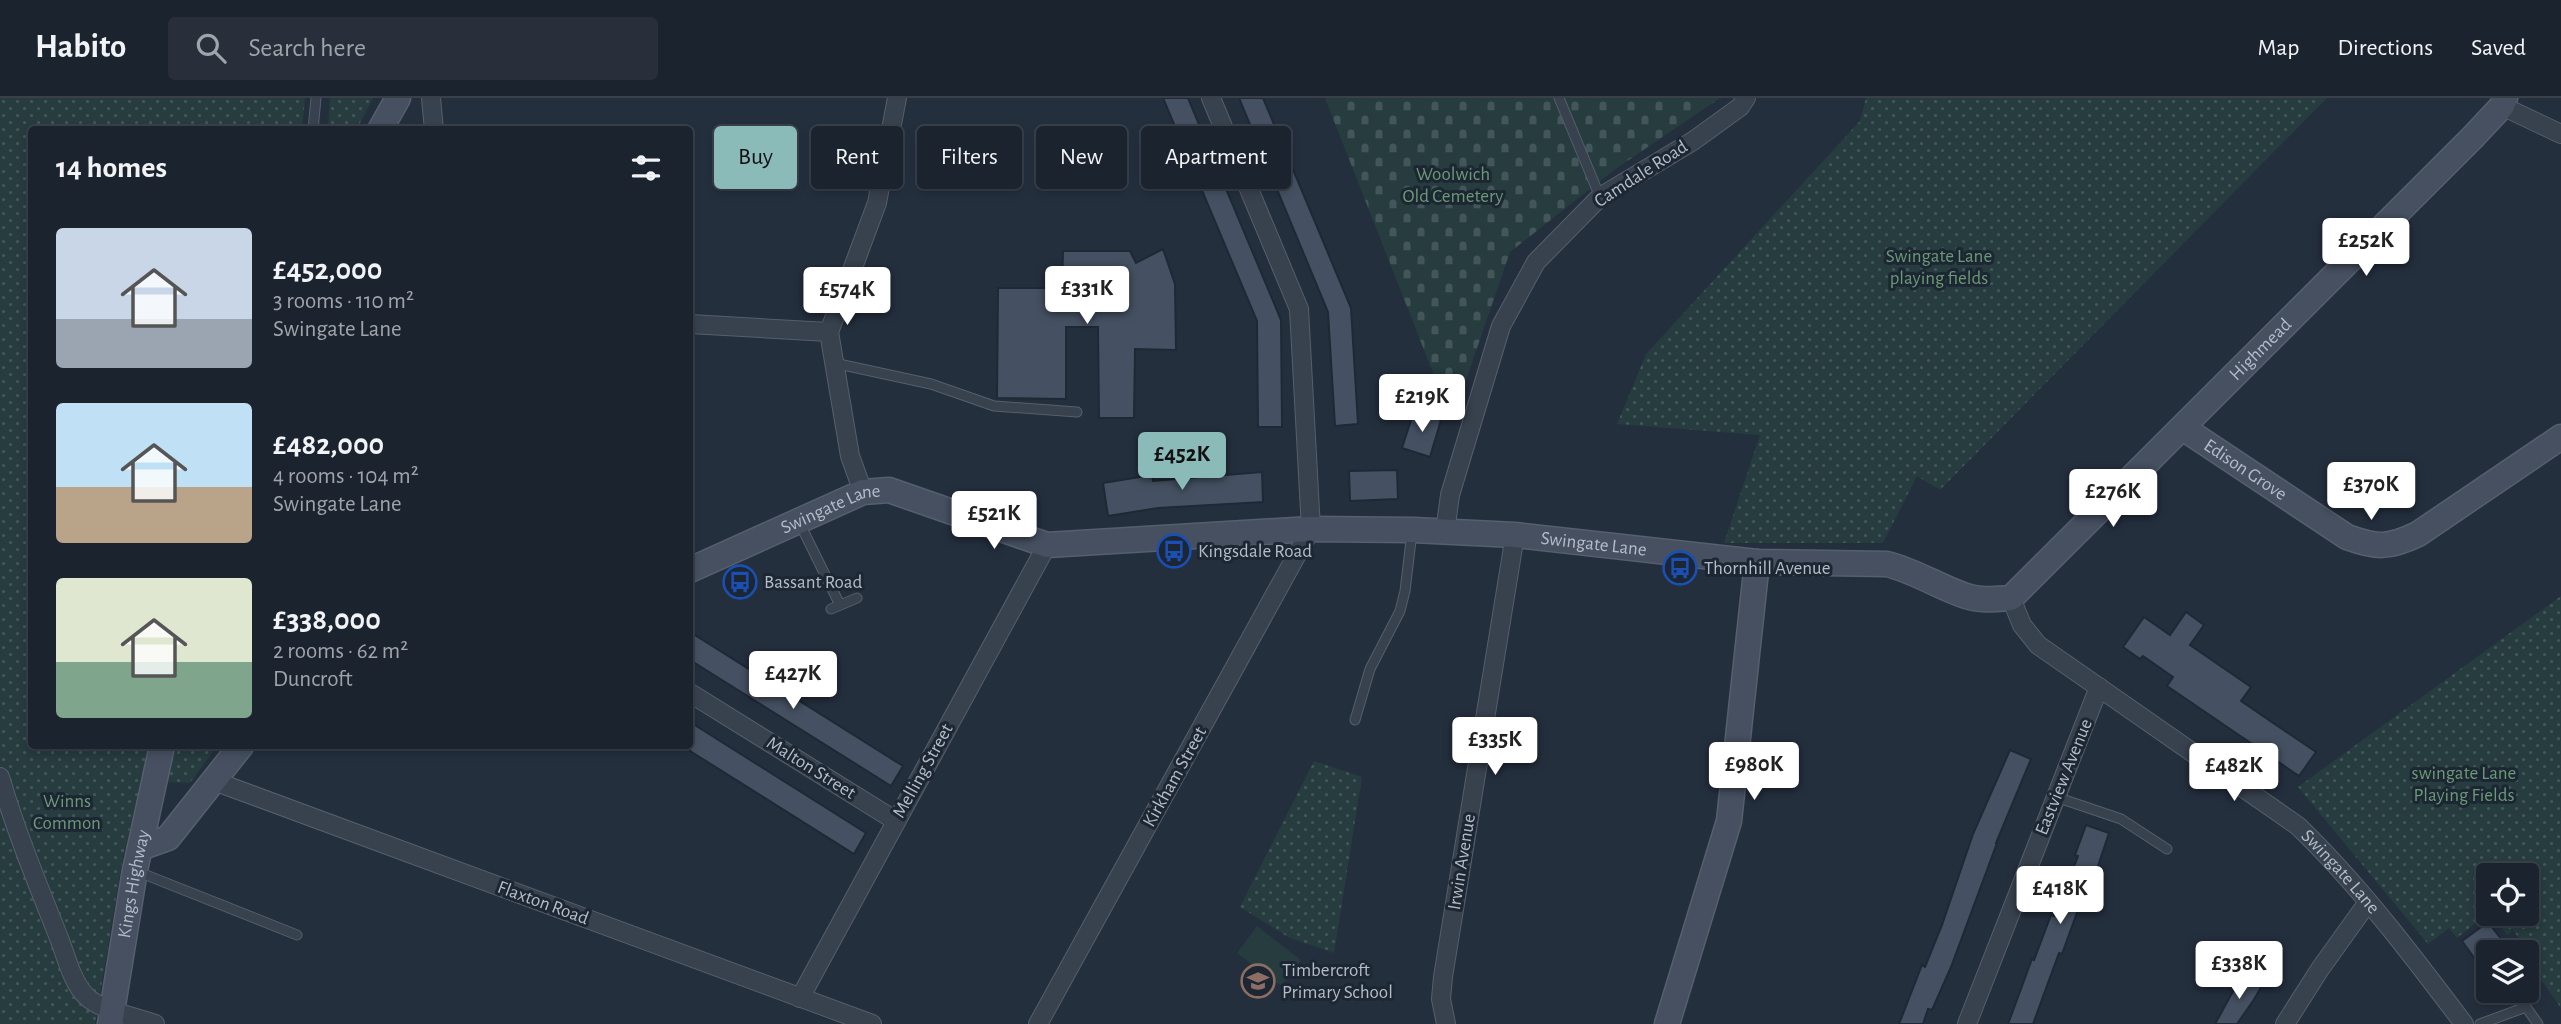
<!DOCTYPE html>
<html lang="en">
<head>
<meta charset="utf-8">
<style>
  body { margin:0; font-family:"Alegreya Sans",sans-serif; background:#282f3a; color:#f1f3f6; height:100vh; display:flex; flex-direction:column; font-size:26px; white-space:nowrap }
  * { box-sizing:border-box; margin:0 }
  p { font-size:23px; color:#a0a4aa }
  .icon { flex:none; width:38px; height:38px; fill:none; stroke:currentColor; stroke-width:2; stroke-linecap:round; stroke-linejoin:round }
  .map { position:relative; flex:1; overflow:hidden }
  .details { position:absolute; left:28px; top:28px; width:665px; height:623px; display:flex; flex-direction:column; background:#1b232e; border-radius:7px; box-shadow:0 4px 10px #0003,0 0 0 2px #39404a }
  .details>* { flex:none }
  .top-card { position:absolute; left:714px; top:28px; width:665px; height:63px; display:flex; gap:14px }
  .fabs { position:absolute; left:2476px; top:765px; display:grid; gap:14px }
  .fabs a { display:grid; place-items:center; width:63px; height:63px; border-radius:7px; background:#1b232e; box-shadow:0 4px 10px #0003,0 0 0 2px #39404a; font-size:35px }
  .price { position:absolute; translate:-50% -60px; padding:0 16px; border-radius:7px; background:#fff; color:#222; font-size:23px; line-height:46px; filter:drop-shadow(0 2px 4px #0008) }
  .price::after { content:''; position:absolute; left:50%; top:42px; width:21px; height:16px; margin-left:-10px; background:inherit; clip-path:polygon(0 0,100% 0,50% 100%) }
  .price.selected { background:#8bbbb9; color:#111 }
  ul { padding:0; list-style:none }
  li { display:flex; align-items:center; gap:21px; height:175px; padding:0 28px }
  li span { display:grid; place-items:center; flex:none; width:196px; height:140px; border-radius:7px; color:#555 }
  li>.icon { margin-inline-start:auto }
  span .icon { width:84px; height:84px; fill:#fffc; stroke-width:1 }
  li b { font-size:30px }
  h2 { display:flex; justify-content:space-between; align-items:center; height:84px; padding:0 28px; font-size:30px }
  .chip { padding:0 24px; border-radius:7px; background:#1b232e; box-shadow:0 4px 10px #0003,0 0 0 2px #39404a; font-size:24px; line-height:63px }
  .chip.selected { background:#8bbbb9; color:#111 }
  header { display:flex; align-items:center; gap:42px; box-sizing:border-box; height:98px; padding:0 35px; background:#1b232e; border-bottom:2px solid #39404a }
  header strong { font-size:33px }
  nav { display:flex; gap:38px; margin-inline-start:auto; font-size:24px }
  .search { width:490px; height:63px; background:#282f3a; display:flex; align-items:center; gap:18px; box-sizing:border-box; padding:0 24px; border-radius:7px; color:#a0a4aa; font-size:26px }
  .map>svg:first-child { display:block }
  .grass { fill:#263c3f }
  .cemetery { fill:url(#cemetery-stones) }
  .park { fill:url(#park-dots) }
  .building { fill:#455162; stroke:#1f2835; stroke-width:2 }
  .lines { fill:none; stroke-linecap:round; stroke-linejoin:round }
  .lane-casing { stroke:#565f6c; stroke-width:11 }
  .street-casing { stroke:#565f6c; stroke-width:20 }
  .secondary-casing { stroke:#565f6c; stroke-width:27 }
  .lane { stroke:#38414e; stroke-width:9 }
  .street { stroke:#38414e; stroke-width:18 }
  .secondary { stroke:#465061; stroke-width:24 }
  .labels { text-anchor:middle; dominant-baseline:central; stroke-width:6; stroke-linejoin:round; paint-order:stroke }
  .park-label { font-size:19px; fill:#6b9a76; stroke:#1d2633 }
  .street-label { font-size:19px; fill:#b4bcc9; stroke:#1d2633 }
  .poi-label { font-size:19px; fill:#b4bcc9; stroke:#1d2633; text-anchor:start }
</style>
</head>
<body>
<header>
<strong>Habito</strong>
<div class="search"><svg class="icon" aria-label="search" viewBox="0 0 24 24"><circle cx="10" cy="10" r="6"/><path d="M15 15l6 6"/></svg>Search here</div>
<nav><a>Map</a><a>Directions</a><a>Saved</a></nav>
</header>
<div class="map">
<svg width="2561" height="926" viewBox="0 0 2561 926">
  <defs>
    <pattern id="cemetery-stones" width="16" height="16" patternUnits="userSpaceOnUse" patternTransform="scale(1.75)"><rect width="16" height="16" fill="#263c3f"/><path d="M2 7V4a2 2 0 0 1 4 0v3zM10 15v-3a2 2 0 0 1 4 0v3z" fill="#435659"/></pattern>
    <pattern id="park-dots" width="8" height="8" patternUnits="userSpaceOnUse" patternTransform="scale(1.75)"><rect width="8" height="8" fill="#263c3f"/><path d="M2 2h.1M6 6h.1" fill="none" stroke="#435659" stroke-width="1.8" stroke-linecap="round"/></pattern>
  </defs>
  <rect width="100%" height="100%" fill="#242f3e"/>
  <path class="grass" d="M1257 828 1301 862 1281 888 1237 855Z"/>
  <path class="cemetery" d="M1325 0H1720L1614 72 1510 154 1452 323Z"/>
  <path class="park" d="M0 0H305L302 31 32 32V648H217L190 685 141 683 122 764 95 926H0Z
    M330 0H373L357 31H328Z
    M1866 0H2327L1940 392 1917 378 1883 445H1724L1760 337 1617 326 1646 256 1860 23Z
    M2561 498V910L2532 869 2537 865 2513 832 2507 837 2491 816H2527V777H2488V815L2457 840 2449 830 2428 846 2298 689Z
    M1314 663 1362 679 1334 855 1288 839 1240 809Z"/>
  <path class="building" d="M1163 0H1188L1281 222 1282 329H1258L1257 223Z
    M1239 0H1263L1351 210 1358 326 1335 328 1328 214Z
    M1163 151 1175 186 1176 252 1135 251 1134 320H1099L1098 229H1066V301L997 300 998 190H1062L1063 153H1130L1136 165Z
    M1414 313 1441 322 1430 359 1402 350Z
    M1397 372 1398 401 1350 403 1349 373Z
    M1262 374 1263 404 1158 410 1108 418 1103 385 1152 377 1153 383Z
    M2186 514 2204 527 2190 547 2251 589 2241 603 2316 654 2299 678 2167 588 2173 579 2143 558 2140 561 2123 549 2144 519 2170 537Z
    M690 534 903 668 891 688 690 562Z
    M690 624 866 735 854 756 690 653Z
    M2010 652 2031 661 1996 745H1997L1951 869 1932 912 1928 911 1923 926H1899L1922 867 1925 869 1942 827 1973 736Z
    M2086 727 2109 735 2094 780 2080 813 2078 812 2062 856 2059 855 2033 926H2008L2032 861 2034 862 2051 817 2054 818 2078 758 2075 757Z
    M2488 824 2511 854H2488V879L2462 843Z
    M2242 877 2262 888 2253 903 2237 926H2215Z"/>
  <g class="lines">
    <defs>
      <path id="lane" d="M1559 0 1600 99
        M313 32 316 0
        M834 265 931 286 994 308 1077 314
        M799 424 840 507
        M831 511 857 500
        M1355 622 1370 571 1400 513 1405 493 1412 434
        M2056 699 2121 721 2167 751
        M136 773 297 837
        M2480 926 2526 909 2538 926"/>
      <g id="street">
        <path d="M431 0 434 32"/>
        <path d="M2502 8 2561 36"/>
        <path d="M690 226 829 234 850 358 863 394"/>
        <path d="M829 234 877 105 897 0"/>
        <path d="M1445 434 1450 397 1501 228 1536 164 1600 99 1693 43 1740 9 1746 0"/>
        <path id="s1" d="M2011 500 2022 527 2038 547 2298 728C2360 788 2412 857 2464 926"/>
        <path d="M690 595 896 723"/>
        <path d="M0 679C16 734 38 787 59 840 66 858 72 884 86 898 99 912 136 919 155 926"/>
        <path d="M214 683 872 926"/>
        <path d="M800 900 1047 447"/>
        <path d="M1038 926 1311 431 1299 211 1211 0"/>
        <path d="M1446 926 1441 901 1443 879 1515 437"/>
        <path d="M1967 926 2099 589"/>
        <path d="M2285 926 2320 871 2368 804"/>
      </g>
      <g id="secondary">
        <path d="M380 32 398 0"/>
        <path id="s2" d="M2183 330 2347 439C2377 450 2389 450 2418 436L2561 339"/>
        <path id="s3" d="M690 472 863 394 889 392 1047 447 1311 431 1413 432 1515 437 1757 464 1887 466C1915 473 1939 489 1966 498 1981 503 1996 501 2011 500L2472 40 2502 8 2505 0"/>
        <path d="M140 750 168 740 241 648"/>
        <path id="s4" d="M110 926 135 772 162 648"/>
        <path d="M1667 926 1729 723 1757 464"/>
      </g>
    </defs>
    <use href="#lane" class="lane-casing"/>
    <use href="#street" class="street-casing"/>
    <use href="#secondary" class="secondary-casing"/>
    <use href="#lane" class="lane"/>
    <use href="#street" class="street"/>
    <use href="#secondary" class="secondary"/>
  </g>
  <defs>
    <symbol id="bus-ring" viewBox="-11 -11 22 22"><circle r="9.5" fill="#1d2633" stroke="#1a4fb4" stroke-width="1.5"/><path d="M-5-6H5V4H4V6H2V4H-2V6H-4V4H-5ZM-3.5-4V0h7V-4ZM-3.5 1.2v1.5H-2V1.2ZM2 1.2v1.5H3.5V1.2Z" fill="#1a4fb4"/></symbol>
    <symbol id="school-ring" viewBox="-11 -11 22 22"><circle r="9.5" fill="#1d2633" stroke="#8d6e63" stroke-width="1.5"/><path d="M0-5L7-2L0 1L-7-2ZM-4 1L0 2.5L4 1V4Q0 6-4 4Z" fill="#8d6e63"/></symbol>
  </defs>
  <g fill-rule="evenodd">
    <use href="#bus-ring" x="1155" y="434" width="38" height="38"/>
    <use href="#bus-ring" x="1661" y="451" width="38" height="38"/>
    <use href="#bus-ring" x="721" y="465" width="38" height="38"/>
    <use href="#school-ring" x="1239" y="864" width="38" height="38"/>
  </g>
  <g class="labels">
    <g class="park-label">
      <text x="1453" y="76">Woolwich<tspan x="1453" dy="22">Old Cemetery</tspan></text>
      <text x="1939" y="158">Swingate Lane<tspan x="1939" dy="22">playing fields</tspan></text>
      <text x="2464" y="675">swingate Lane<tspan x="2464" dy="22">Playing Fields</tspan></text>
      <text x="67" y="703">Winns<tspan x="67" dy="22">Common</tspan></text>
    </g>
    <g class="street-label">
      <text transform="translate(1641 76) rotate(-33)">Camdale Road</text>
      <text stroke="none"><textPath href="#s3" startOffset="1708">Highmead</textPath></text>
      <text stroke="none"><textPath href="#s2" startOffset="75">Edison Grove</textPath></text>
      <text stroke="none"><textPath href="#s3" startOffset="154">Swingate Lane</textPath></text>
      <text stroke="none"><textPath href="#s3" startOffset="931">Swingate Lane</textPath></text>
      <text transform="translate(811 670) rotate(32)">Malton Street</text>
      <text transform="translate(923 673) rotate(-61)">Melling Street</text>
      <text transform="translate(1175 679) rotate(-61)">Kirkham Street</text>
      <text transform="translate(2064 679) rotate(-68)">Eastview Avenue</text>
      <text transform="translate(1462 764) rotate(-81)">Irwin Avenue</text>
      <text stroke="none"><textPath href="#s1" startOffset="434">Swingate Lane</textPath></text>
      <text stroke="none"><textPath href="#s4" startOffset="142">Kings Highway</textPath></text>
      <text transform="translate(543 805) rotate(20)">Flaxton Road</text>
    </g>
    <g class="poi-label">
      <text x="1198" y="453">Kingsdale Road</text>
      <text x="1704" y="470">Thornhill Avenue</text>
      <text x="764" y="484">Bassant Road</text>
      <text x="1282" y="872">Timbercroft<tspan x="1282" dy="22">Primary School</tspan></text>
    </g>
  </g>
</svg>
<div class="fabs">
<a><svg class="icon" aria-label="locate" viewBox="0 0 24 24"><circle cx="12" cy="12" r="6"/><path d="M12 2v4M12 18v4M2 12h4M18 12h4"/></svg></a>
<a><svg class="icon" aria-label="layers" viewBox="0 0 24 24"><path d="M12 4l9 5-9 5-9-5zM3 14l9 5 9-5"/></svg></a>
</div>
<b class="price" style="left:2366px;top:180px">£252K</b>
<b class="price" style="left:1087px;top:228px">£331K</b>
<b class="price" style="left:847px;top:229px">£574K</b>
<b class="price" style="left:1422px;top:336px">£219K</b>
<b class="price selected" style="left:1182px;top:394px">£452K</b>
<b class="price" style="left:2371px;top:424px">£370K</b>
<b class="price" style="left:2113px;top:431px">£276K</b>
<b class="price" style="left:994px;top:453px">£521K</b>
<b class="price" style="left:793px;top:613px">£427K</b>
<b class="price" style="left:1495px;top:679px">£335K</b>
<b class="price" style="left:1754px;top:704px">£980K</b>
<b class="price" style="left:2234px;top:705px">£482K</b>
<b class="price" style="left:2060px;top:828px">£418K</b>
<b class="price" style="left:2239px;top:903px">£338K</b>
<div class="top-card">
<a class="chip selected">Buy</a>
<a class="chip">Rent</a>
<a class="chip">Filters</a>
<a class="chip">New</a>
<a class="chip">Apartment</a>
</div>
<section class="details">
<h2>14 homes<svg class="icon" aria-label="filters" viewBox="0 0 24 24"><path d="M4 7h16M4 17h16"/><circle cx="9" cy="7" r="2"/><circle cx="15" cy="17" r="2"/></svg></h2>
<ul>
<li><span style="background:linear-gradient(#c9d6e8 65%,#9aa5b1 0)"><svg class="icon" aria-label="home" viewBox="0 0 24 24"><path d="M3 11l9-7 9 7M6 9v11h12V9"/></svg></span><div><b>£452,000</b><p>3 rooms · 110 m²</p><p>Swingate Lane</p></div></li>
<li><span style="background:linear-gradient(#bfe0f5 60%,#b9a48a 0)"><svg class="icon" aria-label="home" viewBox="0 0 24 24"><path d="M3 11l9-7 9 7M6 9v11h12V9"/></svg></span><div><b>£482,000</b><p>4 rooms · 104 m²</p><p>Swingate Lane</p></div></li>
<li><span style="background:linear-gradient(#dfe7d0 60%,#7fa58c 0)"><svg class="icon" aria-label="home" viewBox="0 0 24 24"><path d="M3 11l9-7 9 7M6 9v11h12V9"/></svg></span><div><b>£338,000</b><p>2 rooms · 62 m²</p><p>Duncroft</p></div></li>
</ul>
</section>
</div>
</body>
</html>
